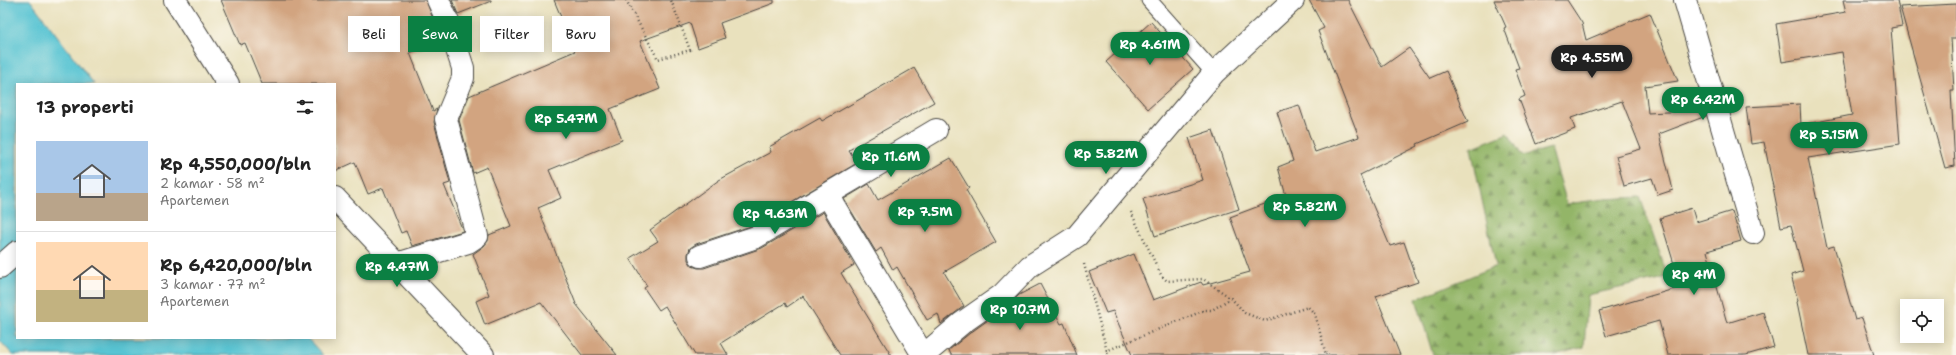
<!DOCTYPE html>
<html lang="id">
<head>
<meta charset="utf-8">
<style>
  body { margin:0; font-family:"Shantell Sans",sans-serif; background:#f6f6f6; color:#222; height:100vh; display:flex; flex-direction:column; font-size:15px; white-space:nowrap }
  * { box-sizing:border-box; margin:0 }
  p { font-size:13px; color:#767676 }
  .icon { flex:none; width:22px; height:22px; fill:none; stroke:currentColor; stroke-width:2; stroke-linecap:round; stroke-linejoin:round }
  .map { position:relative; flex:1; overflow:hidden }
  .sheet { position:absolute; left:16px; top:83px; width:320px; height:256px; display:flex; flex-direction:column; background:#fff; border-radius:0px; box-shadow:0 2px 10px #0003 }
  .sheet>* { flex:none }
  .hud { position:absolute; left:348px; top:16px; width:380px; height:36px; display:flex; gap:8px }
  .tools { position:absolute; left:1900px; top:299px; display:grid; gap:8px }
  .tools a { display:grid; place-items:center; width:44px; height:44px; border-radius:0px; background:#fff; box-shadow:0 2px 10px #0003; font-size:20px }
  .price { position:absolute; translate:-50% -34px; padding:0 9px; border-radius:14px; background:#0b8043; color:#fff; font-size:13px; line-height:26px; filter:drop-shadow(0 1px 2px #0008) }
  .price::after { content:''; position:absolute; left:50%; top:24px; width:12px; height:9px; margin-left:-6px; background:inherit; clip-path:polygon(0 0,100% 0,50% 100%) }
  .price.active { background:#222; color:#fff }
  ul { padding:0; list-style:none }
  li { display:flex; align-items:center; gap:12px; height:100px; padding:0 20px }
  li+li { border-top:1px solid #e0e0e0 }
  li span { display:grid; place-items:center; flex:none; width:112px; height:80px; border-radius:0px; color:#555 }
  li>.icon { margin-inline-start:auto }
  span .icon { width:48px; height:48px; fill:#fffc; stroke-width:1 }
  li b { font-size:17px }
  h2 { display:flex; justify-content:space-between; align-items:center; height:48px; padding:0 20px; font-size:17px }
  .pill { padding:0 14px; border-radius:0px; background:#fff; box-shadow:0 2px 10px #0003; font-size:14px; line-height:36px }
  .pill.active { background:#0b8043; color:#fff }
  .map>svg:first-child { display:block }
  .forest { fill:url(#forest-firs); stroke:#5f704a }
  .water { fill:#59c4d3; stroke:#42787f }
  .building { fill:#d2a480 }
  .lines { fill:none; stroke-linecap:round; stroke-linejoin:round }
  .lane-casing { stroke:#484641; stroke-width:17 }
  .street-casing { stroke:#484641; stroke-width:24 }
  .secondary-casing { stroke:#484641; stroke-width:24 }
  .path { stroke:#484641; stroke-width:2.5; stroke-dasharray:1 3; stroke-linecap:butt }
  .lane { stroke:#fff; stroke-width:15 }
  .street { stroke:#fff; stroke-width:22 }
  .secondary { stroke:#fff; stroke-width:22 }
</style>
</head>
<body>
<div class="map">
<svg width="1956" height="355" viewBox="0 0 1956 355">
  <defs>
    <pattern id="forest-firs" width="22" height="20" patternUnits="userSpaceOnUse"><rect width="22" height="20" fill="#93b568"/><path d="M5 1l3.5 6h-7zM16 11l3.5 6h-7z" fill="#789356"/></pattern>
  </defs>
  <rect width="100%" height="100%" fill="#fbf7ec"/>
  <filter id="ink" filterUnits="userSpaceOnUse"><feTurbulence type="fractalNoise" baseFrequency=".025" numOctaves="2"/><feDisplacementMap in="SourceGraphic" scale="8" xChannelSelector="R" yChannelSelector="G"/><feConvolveMatrix kernelMatrix="1 2 1 2 8 2 1 2 1" color-interpolation-filters="sRGB"/></filter>
  <filter id="wash" filterUnits="userSpaceOnUse"><feTurbulence type="fractalNoise" baseFrequency=".012" numOctaves="4" result="noise"/><feDisplacementMap in="SourceGraphic" scale="16" xChannelSelector="R" yChannelSelector="G"/><feGaussianBlur stdDeviation="0.9" result="paint"/><feColorMatrix in="noise" values="0 0 0 0 0 0 0 0 0 0 0 0 0 0 0 0 0 1.4 0 .05"/><feComposite in="paint" operator="in"/></filter>
  <g filter="url(#wash)">
    <rect width="100%" height="100%" fill="#e9e1bd"/>
    <path class="forest" d="M1508 133 1522 156 1551 148 1567 204 1604 199 1640 197 1668 277 1588 295 1584 347 1555 355H1433L1416 299 1496 266 1471 148Z"/>
    <path class="water" d="M0 0H30L94 84H17V338H307L323 355H13L0 341Z"/>
    <g id="blocks">
      <path class="building" d="M221 0H426L441 41 410 53 433 111 437 109 434 122 450 183 444 185 463 231 412 246 406 231 401 233 383 188 368 194 355 162 335 171V84H262L245 43 240 45Z
        M452 0H491V1L458 14Z
        M554 0H774V3L720 23 725 38 698 48 690 23 640 41 660 89 610 109 622 140 549 170 561 198 538 208 576 304 617 355H582L541 302 485 325 476 301 489 295 473 254 484 246 488 241 489 235 511 226 487 167 473 173 459 120 469 96 575 51Z
        M1309 0H1348L1382 67 1409 48 1430 78 1446 71 1468 122 1417 144 1418 146 1360 175 1390 246 1404 242 1418 282 1376 296 1400 355H1132L1113 311 1106 313 1089 272 1134 254 1153 300 1201 282 1203 285 1250 272 1230 217 1286 196 1278 167 1293 161 1277 112 1299 105 1315 152 1359 137 1318 31 1324 28Z
        M1494 0H1567L1582 23 1586 40 1650 13 1678 81 1645 86 1648 113 1704 110 1706 116 1659 134 1673 190 1658 195 1652 178 1624 186 1616 156 1641 149 1622 101 1571 118 1575 129 1536 144 1519 99 1525 96 1515 69 1519 68 1504 28 1506 27Z
        M1843 0H1897L1902 26 1891 28 1900 144 1808 158 1827 248 1834 246 1855 320 1862 318 1874 355H1808L1797 302 1798 301 1791 275 1803 271 1791 225 1781 227 1764 142 1751 144 1746 107 1800 104 1801 125 1852 115 1842 52 1782 62 1776 24 1846 12Z
        M1956 4V38H1951L1954 91H1951L1955 166 1945 168 1900 7Z
        M1151 22 1193 69 1148 109 1106 62Z
        M914 68 934 102 849 150 857 163 751 226 696 244 690 248 688 254V260L692 266 698 268H704L762 248 823 212 854 265 841 273 891 355H840L803 296 787 307 785 303 721 343 728 355H695L665 306 659 310 644 288 647 286 630 258 658 241 650 230 719 180 771 152 769 147 820 118 822 121Z
        M1213 130 1239 209 1155 236 1143 199 1203 180 1189 138Z
        M951 158 969 188 966 190 996 242 944 272 964 306 941 324 938 314 927 320 897 267 893 270 881 248 876 252 844 199 869 184 878 200Z
        M1692 208 1696 222 1732 211 1741 241 1707 251 1727 323 1763 312 1774 347 1746 355H1668L1659 321 1606 336 1599 311 1681 287 1660 218Z
        M1040 284 1061 324 1064 323 1077 355H951L949 350 970 333 1009 305 1019 295Z"/>
    </g>
  </g>
  <g filter="url(#ink)">
    <use href="#blocks" fill-opacity="0" stroke="#484641" stroke-width="1"/>
    <g class="lines">
      <defs>
        <path id="lane" d="M1149 0 1214 73"/>
        <path id="street" d="M1685 0 1753 233
          M828 196 923 355
          M700 256 756 237 936 130
          M397 264 468 242 477 236 446 119 463 78V68L448 22 438 0
          M924 355 962 323 1002 295 1030 266 1077 236 1214 73 1293 0"/>
        <path id="secondary" d="M175 0 228 84
          M335 198 483 355
          M0 267 17 252"/>
      </defs>
      <use href="#lane" class="lane-casing"/>
      <use href="#street" class="street-casing"/>
      <use href="#secondary" class="secondary-casing"/>
      <path class="path" d="M626 0 658 59 690 50 671 0
        M1131 212 1161 275 1167 281 1203 279 1231 298 1245 313 1265 321 1308 307 1315 314 1326 355
        M1084 264 1108 355
        M1106 351 1205 310H1212L1231 298"/>
      <use href="#lane" class="lane"/>
      <use href="#street" class="street"/>
      <use href="#secondary" class="secondary"/>
    </g>
  </g>
</svg>
<div class="tools">
<a><svg class="icon" aria-label="locate" viewBox="0 0 24 24"><circle cx="12" cy="12" r="6"/><path d="M12 2v4M12 18v4M2 12h4M18 12h4"/></svg></a>
</div>
<b class="price" style="left:1150px;top:66px">Rp 4.61M</b>
<b class="price active" style="left:1592px;top:79px">Rp 4.55M</b>
<b class="price" style="left:1703px;top:121px">Rp 6.42M</b>
<b class="price" style="left:566px;top:140px">Rp 5.47M</b>
<b class="price" style="left:1829px;top:156px">Rp 5.15M</b>
<b class="price" style="left:1106px;top:175px">Rp 5.82M</b>
<b class="price" style="left:891px;top:178px">Rp 11.6M</b>
<b class="price" style="left:1305px;top:228px">Rp 5.82M</b>
<b class="price" style="left:925px;top:233px">Rp 7.5M</b>
<b class="price" style="left:775px;top:235px">Rp 9.63M</b>
<b class="price" style="left:397px;top:288px">Rp 4.47M</b>
<b class="price" style="left:1694px;top:296px">Rp 4M</b>
<b class="price" style="left:1020px;top:331px">Rp 10.7M</b>
<div class="hud">
<a class="pill">Beli</a>
<a class="pill active">Sewa</a>
<a class="pill">Filter</a>
<a class="pill">Baru</a>
</div>
<section class="sheet">
<h2>13 properti<svg class="icon" aria-label="filters" viewBox="0 0 24 24"><path d="M4 7h16M4 17h16"/><circle cx="9" cy="7" r="2"/><circle cx="15" cy="17" r="2"/></svg></h2>
<ul>
<li><span style="background:linear-gradient(#a9c7e8 65%,#b9a48a 0)"><svg class="icon" aria-label="home" viewBox="0 0 24 24"><path d="M3 11l9-7 9 7M6 9v11h12V9"/></svg></span><div><b>Rp 4,550,000/bln</b><p>2 kamar · 58 m²</p><p>Apartemen</p></div></li>
<li><span style="background:linear-gradient(#ffd9b3 60%,#c2b280 0)"><svg class="icon" aria-label="home" viewBox="0 0 24 24"><path d="M3 11l9-7 9 7M6 9v11h12V9"/></svg></span><div><b>Rp 6,420,000/bln</b><p>3 kamar · 77 m²</p><p>Apartemen</p></div></li>
</ul>
</section>
</div>
</body>
</html>
